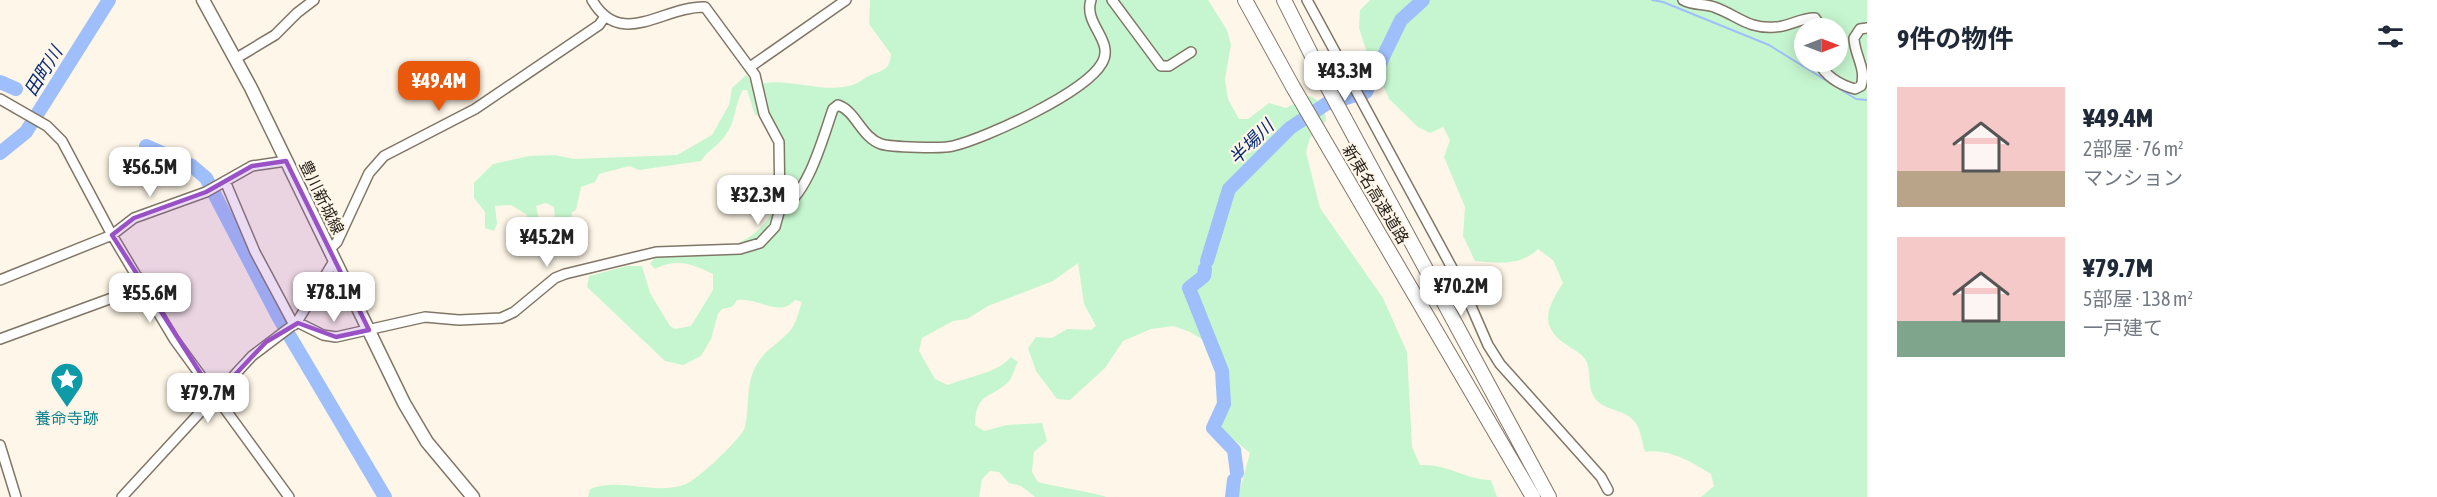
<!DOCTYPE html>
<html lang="ja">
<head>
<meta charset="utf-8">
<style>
  body { margin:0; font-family:"Asap Condensed","Noto Sans JP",sans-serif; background:#f2f2f3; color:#1f2937; height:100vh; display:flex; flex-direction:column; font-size:22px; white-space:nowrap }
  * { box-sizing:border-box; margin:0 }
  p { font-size:20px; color:#747a83 }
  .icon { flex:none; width:33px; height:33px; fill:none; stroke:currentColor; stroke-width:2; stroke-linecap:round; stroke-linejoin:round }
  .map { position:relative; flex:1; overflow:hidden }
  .panel { display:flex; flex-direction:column; background:#fff; width:570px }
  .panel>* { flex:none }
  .needle { width:39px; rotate:90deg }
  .controls { position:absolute; left:1794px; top:18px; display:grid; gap:12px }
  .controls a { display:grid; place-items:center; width:54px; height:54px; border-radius:50%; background:#fff; box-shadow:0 3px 15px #0003; font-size:30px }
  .price { position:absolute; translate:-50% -51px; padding:0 14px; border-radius:12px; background:#fff; color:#222; font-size:20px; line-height:39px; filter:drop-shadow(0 2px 3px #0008) }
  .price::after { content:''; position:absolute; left:50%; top:36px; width:18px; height:14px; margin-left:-9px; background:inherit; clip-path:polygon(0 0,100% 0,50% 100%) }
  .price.current { background:#ea580c; color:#fff }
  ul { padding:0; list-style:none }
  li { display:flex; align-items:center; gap:18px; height:150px; padding:0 30px }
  li span { display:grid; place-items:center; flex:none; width:168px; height:120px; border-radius:0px; color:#555 }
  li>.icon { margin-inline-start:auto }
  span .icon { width:72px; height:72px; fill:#fffc; stroke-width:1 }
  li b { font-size:26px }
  h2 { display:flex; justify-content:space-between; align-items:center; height:72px; padding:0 30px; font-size:26px }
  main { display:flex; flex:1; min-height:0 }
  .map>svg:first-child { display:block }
  .green { fill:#c6f6cf; fill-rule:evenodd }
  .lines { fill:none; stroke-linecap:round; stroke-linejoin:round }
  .stream { stroke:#9fbffc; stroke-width:2 }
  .river { stroke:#9fbffc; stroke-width:14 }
  .minor-casing { stroke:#807667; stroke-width:12 }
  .major-casing { stroke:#807667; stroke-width:15 }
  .highway-casing { stroke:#807667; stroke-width:16 }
  .minor { stroke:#fff; stroke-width:9 }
  .major { stroke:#fff; stroke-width:12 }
  .highway { stroke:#fff; stroke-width:14 }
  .marked { fill:#9952c6; fill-opacity:0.2; stroke:#9952c6; stroke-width:4.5; stroke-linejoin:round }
  .labels { text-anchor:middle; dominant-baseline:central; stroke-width:4.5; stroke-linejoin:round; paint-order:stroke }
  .street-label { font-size:16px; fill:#231f19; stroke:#fef6e8 }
  .culture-label { font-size:16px; fill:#0d838f; stroke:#fef6e8 }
  .water-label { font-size:18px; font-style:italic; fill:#04277b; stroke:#fef6e8 }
</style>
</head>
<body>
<main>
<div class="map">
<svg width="1867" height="497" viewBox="0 0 1867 497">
  <rect width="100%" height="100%" fill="#fef6e8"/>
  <path class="green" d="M870 0H1208L1227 30 1231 45 1225 79 1228 99 1239 119H1248L1269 103 1286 108 1309 96C1320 99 1326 110 1326 121L1310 138 1306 152 1320 208 1383 298 1407 352 1412 447 1420 465C1449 464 1463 479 1491 480L1497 497H1238L1250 453 1221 429 1230 391 1225 365 1218 349 1190 332 1173 326 1151 329 1123 341 1105 368 1070 400 1057 399 1036 371 1028 348 1036 337 1052 338 1067 329 1091 330 1096 326 1084 304 1078 263 1053 281 988 306 967 319 953 321 922 338 919 351 935 379 948 385C969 376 996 374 1011 357L1018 362C1015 367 1013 375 1010 380 992 400 976 390 975 425L984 431 1007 425 1042 423 1047 441 1034 452 1032 472 1038 482C1048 485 1101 494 1106 497H1035L1021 486 1009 483 999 472 990 471 982 479 979 497H588L590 489C620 477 655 496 686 484 697 480 742 438 745 427 750 405 745 384 757 364 766 348 782 342 792 328 797 321 799 310 802 302L795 300C779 318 761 298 737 300L732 307 722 309 718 314 711 339 701 356 683 365 665 361 587 287 589 276 627 266H642L650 293 670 326 675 329 691 326 713 290V274C692 264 677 258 655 269L650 264C664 243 692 250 713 249 747 247 774 223 780 190 785 160 784 146 770 119L755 115 747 90H743C734 105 736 122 725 136 718 146 708 150 701 161L639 170 629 166 599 174 595 182 581 187 576 210 572 212 570 228 548 237 547 232 555 222 554 207 546 203 536 206 539 220 535 237H531L527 215 511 205 495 206 497 224 494 231 485 228V212L474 198V183L493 164 529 156 555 155 574 159 677 155 712 135 729 105 732 88 746 75 756 85C787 75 824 96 855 84 861 82 865 77 871 75 884 70 890 69 891 54L869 24Z
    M1370 0H1867V497H1701L1714 486 1711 474C1692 462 1668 448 1645 452 1642 443 1641 432 1637 425 1627 407 1602 413 1593 395 1587 384 1592 370 1585 359 1581 353 1572 349 1567 345 1538 326 1547 308 1563 283L1553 260 1538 249C1520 266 1499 263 1475 261L1463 236 1465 207 1444 157 1450 140 1443 127 1430 133 1418 127 1389 99 1383 85 1384 72 1376 56 1367 53 1359 28 1360 10ZM1804 28H1838V62H1804Z"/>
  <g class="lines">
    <path class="stream" d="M1652 0 1663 2 1769 45 1856 99 1867 100"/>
    <path class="river" d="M0 82 16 89
      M146 146 192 166 206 178 279 318 385 497
      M0 153 26 132 109 0
      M1207 261 1229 189 1290 128 1326 104 1366 92 1401 20 1423 0
      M1205 269 1204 276 1189 288 1222 371 1224 404 1213 428 1234 450 1237 473
      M1232 497 1234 480"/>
    <defs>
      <path id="minor" d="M1112 0 1161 66H1169L1191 52
        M1307 0 1464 290 1488 345 1500 364 1601 477 1608 490
        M1683 0C1693 6 1704 3 1714 7 1739 16 1747 29 1775 27 1789 27 1802 17 1815 18L1822 28
        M235 59 275 35 297 13 314 0
        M1818 62C1826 76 1840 85 1855 89L1861 86C1867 69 1854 54 1854 38L1860 29 1867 28
        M750 67 846 0
        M0 99 47 126 62 141 112 235 174 339 289 497
        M225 181 255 252 294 325
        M780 209C808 196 823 137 833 109L838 105C856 111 861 137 881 144 890 147 943 149 953 146 986 138 1085 93 1102 63 1115 41 1083 24 1091 0
        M329 250 337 242 369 173 384 156 475 109 599 25 604 18
        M0 280 112 235 134 218 206 192 252 166 286 161
        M297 322 323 335 336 337 425 317 459 320 501 318 514 312 555 278 565 274 656 252 740 249 760 243 775 227 780 209 779 142 764 114 755 75 705 7C663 6 621 50 592 0
        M0 339 112 298 138 277
        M0 445 16 497
        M122 497 252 356 297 322 334 261"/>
      <path id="major" d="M203 0 251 88 404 403 427 442 473 497"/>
      <path id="highway" d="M1245 0 1293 87 1533 497
        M1284 0 1326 84 1549 497"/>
    </defs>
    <use href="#minor" class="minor-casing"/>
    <use href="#major" class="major-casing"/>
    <use href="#highway" class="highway-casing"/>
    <use href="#minor" class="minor"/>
    <use href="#major" class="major"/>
    <use href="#highway" class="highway"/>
  </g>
  <path class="marked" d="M286 161 369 330 336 337 298 323 266 342 215 396 112 235 134 218 206 192 252 166Z"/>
  <defs>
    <symbol id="sight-pin" viewBox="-11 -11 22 30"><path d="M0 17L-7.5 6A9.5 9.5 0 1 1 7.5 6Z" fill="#0f9aa8" stroke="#fef6e8"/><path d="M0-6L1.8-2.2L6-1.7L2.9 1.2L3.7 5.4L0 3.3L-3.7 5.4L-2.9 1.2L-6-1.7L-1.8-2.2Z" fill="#fff"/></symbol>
  </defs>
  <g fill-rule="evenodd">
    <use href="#sight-pin" x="48" y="360" width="38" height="52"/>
  </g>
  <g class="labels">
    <g class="street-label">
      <text transform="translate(1376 194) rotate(59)">新東名高速道路</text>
      <text transform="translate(322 197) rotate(64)">豊川新城線</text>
    </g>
    <g class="culture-label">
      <text x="67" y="418">養命寺跡</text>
    </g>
    <g class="water-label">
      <text transform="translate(43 71) rotate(-58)">田町川</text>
      <text transform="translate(1251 142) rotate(-45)">半場川</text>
    </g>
  </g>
</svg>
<div class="controls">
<a><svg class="needle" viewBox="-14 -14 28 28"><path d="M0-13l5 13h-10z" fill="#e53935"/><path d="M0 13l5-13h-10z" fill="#747a83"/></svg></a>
</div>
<b class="price" style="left:1345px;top:102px">¥43.3M</b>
<b class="price current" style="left:439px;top:112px">¥49.4M</b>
<b class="price" style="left:150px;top:198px">¥56.5M</b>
<b class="price" style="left:758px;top:226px">¥32.3M</b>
<b class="price" style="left:547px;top:268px">¥45.2M</b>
<b class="price" style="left:1461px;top:317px">¥70.2M</b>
<b class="price" style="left:334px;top:323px">¥78.1M</b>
<b class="price" style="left:150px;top:324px">¥55.6M</b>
<b class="price" style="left:208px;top:424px">¥79.7M</b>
</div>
<section class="panel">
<h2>9件の物件<svg class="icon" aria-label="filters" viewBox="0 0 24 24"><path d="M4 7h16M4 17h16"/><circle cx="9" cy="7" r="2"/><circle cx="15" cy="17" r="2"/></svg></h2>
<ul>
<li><span style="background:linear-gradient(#f6c9c9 70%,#b9a48a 0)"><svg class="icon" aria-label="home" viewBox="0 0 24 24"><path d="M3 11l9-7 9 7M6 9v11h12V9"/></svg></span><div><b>¥49.4M</b><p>2部屋 · 76 m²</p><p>マンション</p></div></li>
<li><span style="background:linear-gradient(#f6c9c9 70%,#7fa58c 0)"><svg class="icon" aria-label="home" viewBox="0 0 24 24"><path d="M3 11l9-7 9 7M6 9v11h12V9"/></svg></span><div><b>¥79.7M</b><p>5部屋 · 138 m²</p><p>一戸建て</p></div></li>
</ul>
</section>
</main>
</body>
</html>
